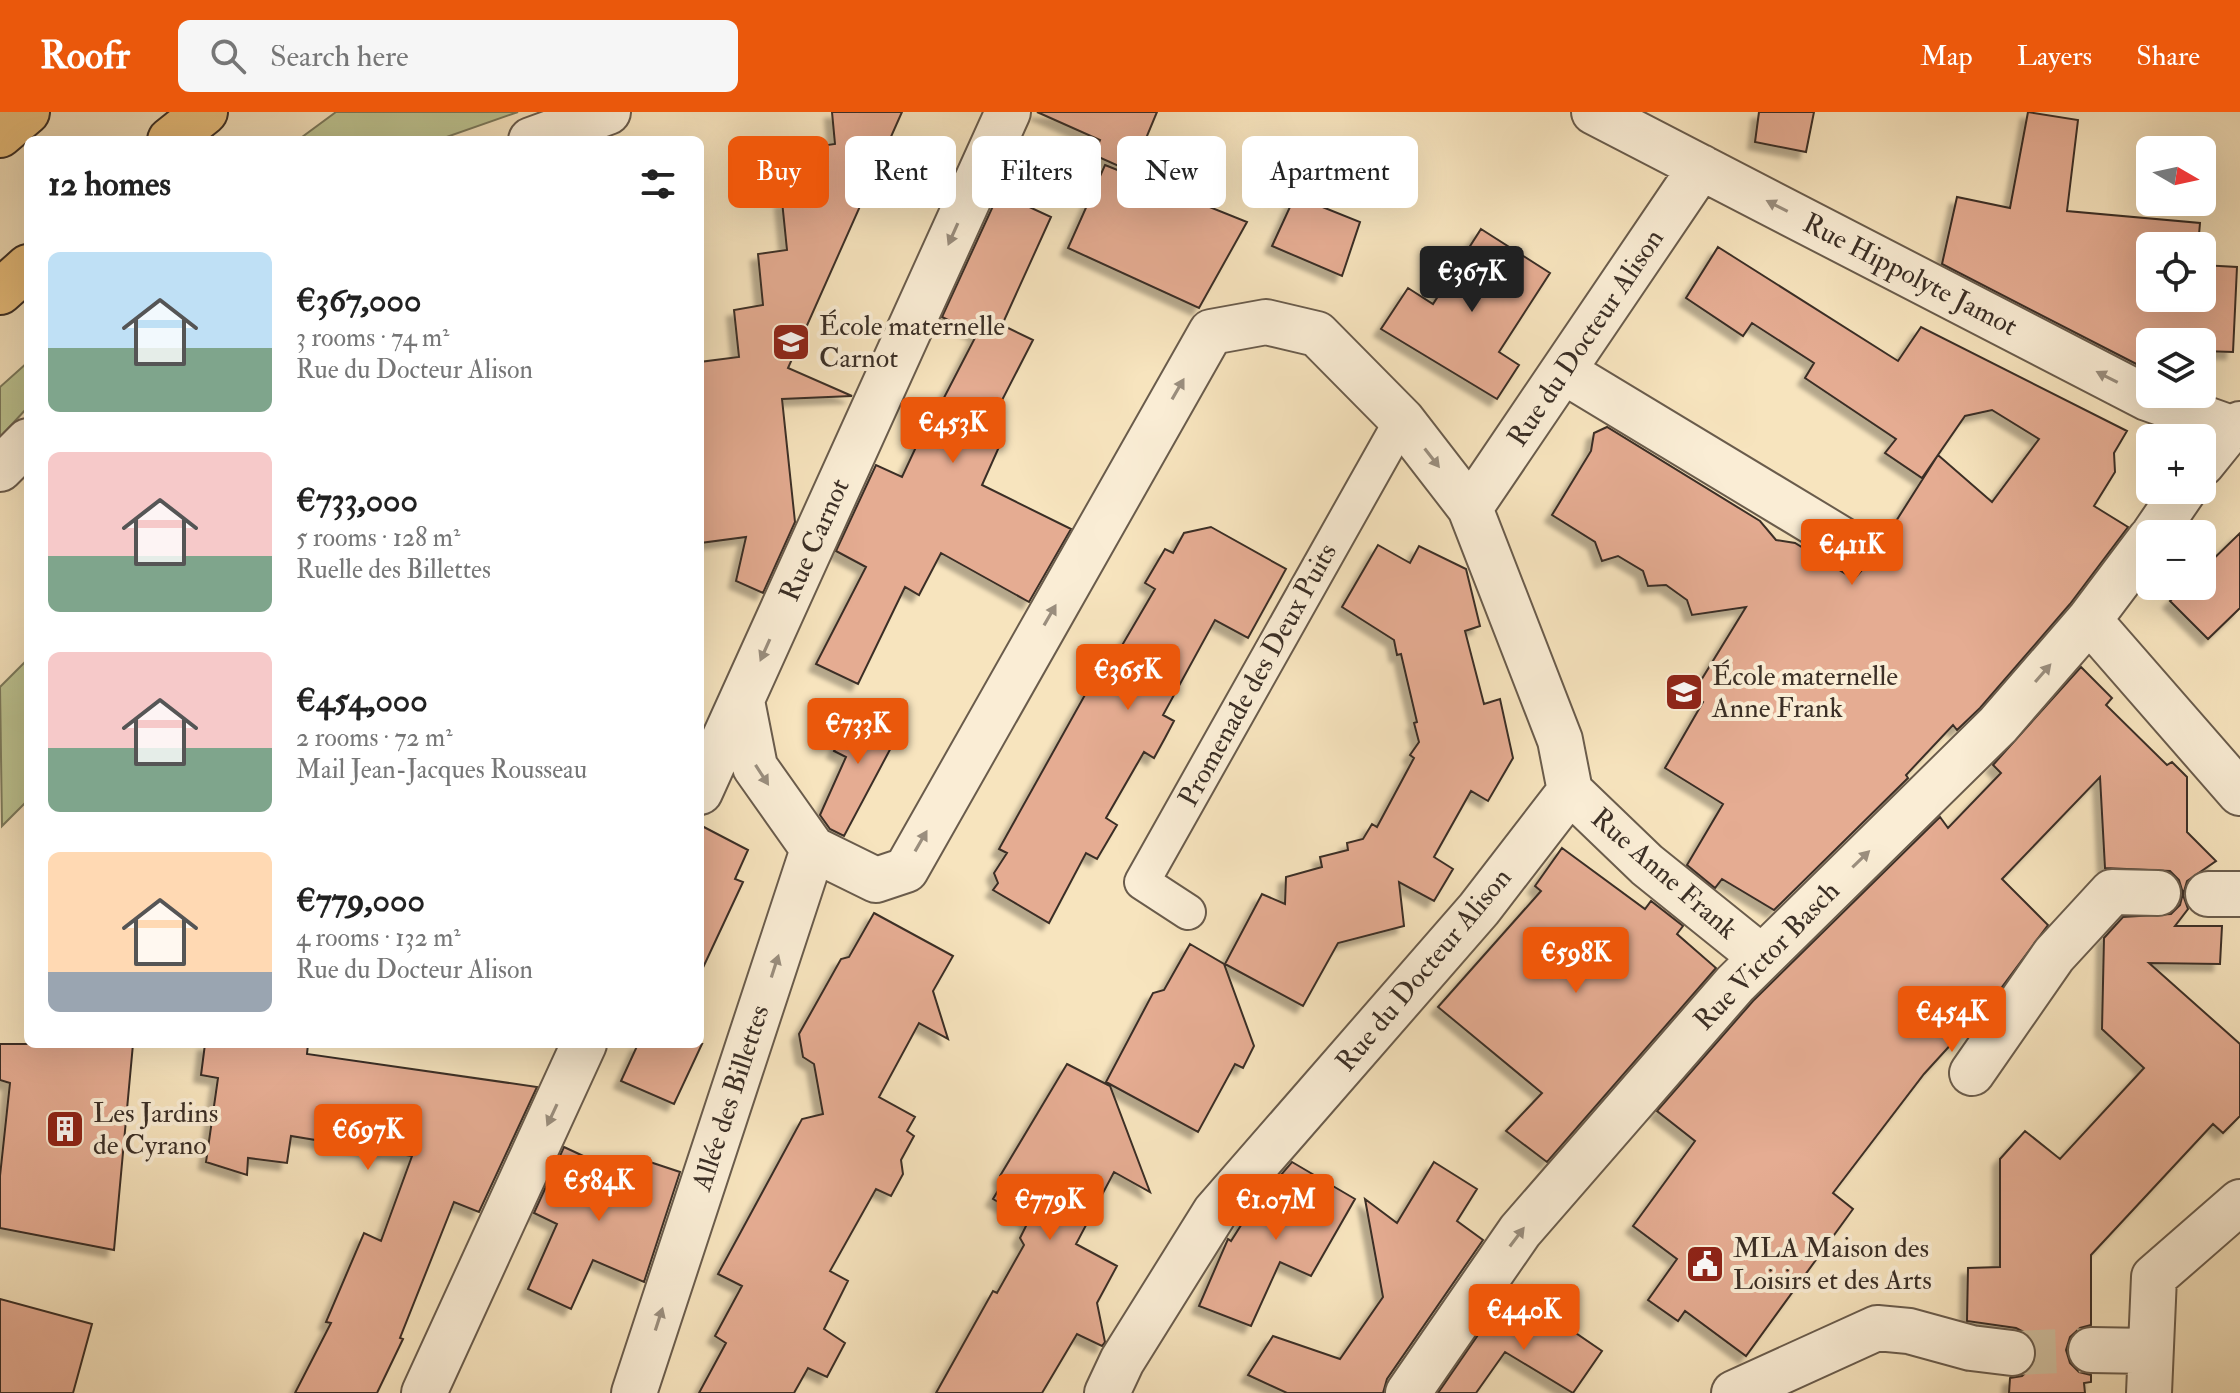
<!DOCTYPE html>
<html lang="en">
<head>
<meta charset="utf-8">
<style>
  body { margin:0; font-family:"IM FELL Double Pica",serif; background:#f6f6f6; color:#222; height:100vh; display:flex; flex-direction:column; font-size:30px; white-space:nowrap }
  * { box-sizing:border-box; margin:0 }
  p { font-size:26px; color:#767676 }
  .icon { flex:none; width:44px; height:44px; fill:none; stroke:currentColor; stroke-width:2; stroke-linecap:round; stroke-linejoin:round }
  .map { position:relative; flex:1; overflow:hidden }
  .panel { position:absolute; left:24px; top:24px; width:680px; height:912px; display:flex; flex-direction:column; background:#fff; border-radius:12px; box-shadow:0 8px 32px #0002 }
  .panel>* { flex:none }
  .hud { position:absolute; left:728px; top:24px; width:760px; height:72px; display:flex; gap:16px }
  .needle { width:52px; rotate:99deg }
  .controls { position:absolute; left:2136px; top:24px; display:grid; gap:16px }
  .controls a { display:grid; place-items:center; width:80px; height:80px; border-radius:12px; background:#fff; box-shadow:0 8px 32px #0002; font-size:40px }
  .price { position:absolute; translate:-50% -68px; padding:0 18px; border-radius:8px; background:#ea580c; color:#fff; font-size:26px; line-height:52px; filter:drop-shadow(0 2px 4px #0008) }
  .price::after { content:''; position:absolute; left:50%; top:48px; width:24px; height:18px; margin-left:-12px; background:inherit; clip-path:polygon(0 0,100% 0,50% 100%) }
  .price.current { background:#222; color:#fff }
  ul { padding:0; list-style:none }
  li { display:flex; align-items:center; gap:24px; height:200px; padding:0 24px }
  li span { display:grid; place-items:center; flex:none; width:224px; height:160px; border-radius:12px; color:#555 }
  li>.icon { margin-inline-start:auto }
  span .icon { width:96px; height:96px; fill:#fffc; stroke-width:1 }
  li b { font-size:34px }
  h2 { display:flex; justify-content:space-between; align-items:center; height:96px; padding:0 24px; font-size:34px }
  .chip { padding:0 28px; border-radius:12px; background:#fff; box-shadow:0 8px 32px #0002; font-size:28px; line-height:72px }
  .chip.current { background:#ea580c; color:#fff }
  header { display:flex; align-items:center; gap:48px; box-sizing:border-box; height:112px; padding:0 40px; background:#ea580c; color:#fff }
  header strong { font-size:38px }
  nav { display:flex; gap:44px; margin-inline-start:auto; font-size:28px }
  .search { width:560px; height:72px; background:#f6f6f6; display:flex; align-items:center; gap:20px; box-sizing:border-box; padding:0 28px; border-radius:12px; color:#767676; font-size:30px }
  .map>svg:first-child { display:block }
  .green { fill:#bec491; stroke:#7c7a5c; stroke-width:2 }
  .building { fill:#e5ac92; stroke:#3b2f26; stroke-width:2; filter:url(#shadow) }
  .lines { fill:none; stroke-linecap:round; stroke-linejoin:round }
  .minor-tunnel { stroke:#d1c0a0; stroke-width:44; stroke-dasharray:44 22; stroke-linecap:butt }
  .pedestrian-casing { stroke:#6a5c4c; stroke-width:38 }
  .minor-casing { stroke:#6a5c4c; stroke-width:48 }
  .motorway-casing { stroke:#3b2f26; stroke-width:48 }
  .pedestrian { stroke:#faedd5; stroke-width:34 }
  .minor { stroke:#faedd5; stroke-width:44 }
  .motorway { stroke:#ecc27f; stroke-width:44 }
  .oneway { fill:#9a8e7e }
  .labels { text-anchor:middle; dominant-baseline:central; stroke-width:8; stroke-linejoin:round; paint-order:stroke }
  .street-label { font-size:28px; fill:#3b2f26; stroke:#faedd5 }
  .poi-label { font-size:28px; fill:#3b2f26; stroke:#faedd5; text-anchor:start }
</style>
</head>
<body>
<header>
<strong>Roofr</strong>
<div class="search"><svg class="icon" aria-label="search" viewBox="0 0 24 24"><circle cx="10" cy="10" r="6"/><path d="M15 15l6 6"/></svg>Search here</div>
<nav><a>Map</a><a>Layers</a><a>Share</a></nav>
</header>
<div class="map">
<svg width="2240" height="1281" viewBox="0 0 2240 1281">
  <defs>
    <filter id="shadow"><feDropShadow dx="-7" dy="7" stdDeviation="2" flood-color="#0004"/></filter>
  </defs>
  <rect width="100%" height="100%" fill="#f7e4be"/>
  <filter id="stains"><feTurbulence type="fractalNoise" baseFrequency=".0025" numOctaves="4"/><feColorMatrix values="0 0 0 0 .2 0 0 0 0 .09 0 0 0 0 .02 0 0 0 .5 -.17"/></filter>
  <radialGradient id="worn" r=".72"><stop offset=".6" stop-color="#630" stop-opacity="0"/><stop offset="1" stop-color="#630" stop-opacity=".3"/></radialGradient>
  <path class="green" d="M336 0H518L438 28H298Z
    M28 250V295L0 325V275Z
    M28 547V688L2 714 0 575Z"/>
  <path class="building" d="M832 0H902L788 256 852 284 782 287 795 410 763 481 736 469 746 425 700 431V250L739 245 734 198 763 193 758 142 787 138 782 89 812 84 806 36 835 32Z
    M1037 0H1157L1132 60 1094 43 1100 28Z
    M1759 0H1814L1806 40 1755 30Z
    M2028 0 2078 8 2067 99 2200 111 2198 134H2150V186H2202V153L2237 155 2233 240 2202 239V230H2150V259L1942 152 1957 85 2010 96Z
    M1105 53 1247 110 1199 196 1068 136Z
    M999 81 1051 105 1002 213 1033 228 982 327 999 335 982 373 1071 417 1029 490 941 441 919 483 905 475 858 572 816 552 866 455 836 439 876 353 902 365 931 303 934 305 977 222 942 205Z
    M1295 84 1360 110 1342 164 1272 134Z
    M1481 117 1550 161 1499 240 1519 253 1497 287 1381 217 1408 176 1433 192Z
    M1718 135 1898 249 1921 215 2127 319 2114 341 2115 360 2094 394 2128 415 2070 492 1980 596 1957 618 1953 613 1906 663 1908 666 1774 798 1722 767 1715 776 1687 753 1723 692 1665 656 1703 590 1692 583 1746 495 1692 503 1687 488 1666 473 1648 474 1643 459 1618 444 1602 449 1595 430 1552 403 1591 339 1594 321 1607 315 1760 409 1776 428 1795 431 1854 467 1872 447 1938 343 1992 390 2039 327 1992 298 1965 304 1922 366 1885 341 1896 327 1805 266 1814 251 1752 211 1743 224 1686 186Z
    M1211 415 1286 457 1248 526 1215 508 1163 603 1174 609 1165 626 1154 646 1144 640 1106 706 1117 713 1097 747 1086 741 1049 811 993 778 998 771 994 761 1007 741 999 737 1110 538 1117 542 1155 477 1145 471 1165 437 1173 441 1184 421Z
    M2240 421V496L2208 527 2170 489 2186 474H2202V458Z
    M1378 433 1410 451 1419 434 1466 457 1480 514 1465 519 1484 592 1500 587 1513 646 1488 689 1471 679 1434 745 1453 757 1434 789 1399 770 1404 814 1338 831 1303 894 1225 852 1262 782 1285 792 1286 765 1322 755 1320 745 1348 738 1347 731 1363 727 1372 712 1377 715 1414 646 1410 643 1419 630 1414 611 1417 610 1401 542 1397 543 1394 528 1342 495Z
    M2081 555 2112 586 2106 593 2167 653 2172 650 2187 665V720L2216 749 2187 769 2183 783 2188 797 2175 814H2222L2220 852 2149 851 2240 932V1004L2223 1021 2213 1012 2091 1143V1213L2080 1216 2070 1225 2066 1238 2070 1251 2079 1260 2091 1263V1270L2084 1271 2085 1281H2009L2010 1266 2022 1264 2032 1255 2037 1245 2035 1232 2028 1222 2016 1216 1967 1209 1968 1156 2000 1155V1047L2025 1019 2060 1047 2144 956 2102 917 2104 826 2123 805 2171 802 2180 793 2183 781 2179 768 2170 759 2105 756 2100 665 2002 767 2048 813 1996 883 1924 962 1833 1081 1853 1097 1746 1244 1685 1199 1678 1209 1648 1188 1677 1147 1633 1114 1695 1029 1657 999 1753 889 1940 705 1948 716 2001 661 1993 653Z
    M859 592 902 615 844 724 830 717 820 703 846 645 834 639Z
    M700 713 748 738 735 767 743 770 700 862Z
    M1562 736 1645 797 1651 789 1683 814 1677 822 1716 856 1547 1050 1506 1019 1542 981 1438 895 1541 779 1535 774Z
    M874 801 953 844 933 879 948 927 919 911 879 985 915 1005 907 1019 914 1024 901 1048 903 1062 891 1084 876 1077 830 1159 848 1169 824 1217 845 1231 827 1265 808 1256 794 1281H699L726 1231 715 1224 742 1174 718 1162 802 1007 823 1002 814 952 803 945 799 922 841 847 849 845Z
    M1190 832 1224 852 1254 934 1243 956 1235 952 1198 1020 1106 970 1153 881 1164 878Z
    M0 932H133L114 1138 0 1116V1064L10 971 0 968Z
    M205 932H308L307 942 537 975 479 1100 454 1090 400 1226 403 1227 377 1281H295L331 1211 326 1210 364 1121 381 1129 412 1044 291 1024 287 1051 248 1046 247 1063 206 1050 218 966 201 963Z
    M638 932H702L674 992 621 969Z
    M1067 952 1110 974 1150 1080 1114 1060 1076 1132 1117 1154 1097 1191 1105 1230 1102 1234 1077 1222 1042 1281H936L993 1179 997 1181 1024 1133 1020 1126 1029 1108 993 1087 1002 1072 1000 1064Z
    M564 1035 641 1071 650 1050 680 1060 644 1170 593 1148 571 1197 528 1177 557 1112 534 1101Z
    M1292 1050 1355 1087 1311 1164 1280 1150 1251 1214 1199 1194 1228 1127 1231 1129 1250 1099Z
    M1434 1050 1477 1077 1457 1109 1483 1128 1387 1267 1383 1281H1287L1248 1263 1273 1224 1340 1247 1383 1185 1365 1087 1397 1111Z
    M0 1187 92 1212 73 1281H0Z
    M1498 1194 1561 1211 1602 1239 1573 1281 1505 1240 1476 1281H1438Z"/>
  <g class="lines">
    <path class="minor-tunnel" d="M2012 1241 2091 1238"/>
    <defs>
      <path id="pedestrian" d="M1188 800 1142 770 1402 308"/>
      <path id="minor" d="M1594 0 2147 286 2231 316
        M531 28 608 0
        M1563 259 1851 433
        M2202 352 2231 316 2240 312
        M0 357 28 329
        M1470 396 1701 55
        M2154 422 2184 378
        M2089 508 2240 681
        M742 589 755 655 813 737 876 768 906 758 1211 220 1266 210 1317 222 1402 308 1470 396 1560 628 1570 679 1479 797 1215 1100 1122 1249 1107 1281
        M1570 679 1647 753 1760 844
        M700 680 1008 0
        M2208 782H2240
        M1972 961 2054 843 2112 780 2158 781
        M2091 1238 2149 1239
        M424 1281 584 932
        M634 1281 813 737
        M1408 1281 1520 1119 1735 872 1998 613 2089 508 2150 427
        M1734 1281 1877 1216 1909 1219 1971 1236 2012 1241
        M2149 1281 2154 1165 2240 1090"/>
      <path id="motorway" d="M0 23 27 0
        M170 28 205 0
        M0 180 28 155"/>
    </defs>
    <use href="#pedestrian" class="pedestrian-casing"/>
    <use href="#minor" class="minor-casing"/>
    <use href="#motorway" class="motorway-casing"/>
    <use href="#pedestrian" class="pedestrian"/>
    <use href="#minor" class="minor"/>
    <use href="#motorway" class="motorway"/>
  </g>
  <defs><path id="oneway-solid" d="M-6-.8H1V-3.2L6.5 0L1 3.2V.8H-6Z" transform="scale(2)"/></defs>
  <g class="oneway">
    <use href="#oneway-solid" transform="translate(1777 94) rotate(-153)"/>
    <use href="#oneway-solid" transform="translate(953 122) rotate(114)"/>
    <use href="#oneway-solid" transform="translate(2107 265) rotate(-153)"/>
    <use href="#oneway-solid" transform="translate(1178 277) rotate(-60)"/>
    <use href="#oneway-solid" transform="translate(1432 346) rotate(52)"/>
    <use href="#oneway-solid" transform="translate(1050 503) rotate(-60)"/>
    <use href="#oneway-solid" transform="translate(765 538) rotate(114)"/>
    <use href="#oneway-solid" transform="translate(2043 561) rotate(-49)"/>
    <use href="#oneway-solid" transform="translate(762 663) rotate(57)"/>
    <use href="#oneway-solid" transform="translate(921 729) rotate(-60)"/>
    <use href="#oneway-solid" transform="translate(1861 747) rotate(-44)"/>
    <use href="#oneway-solid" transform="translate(775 854) rotate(-72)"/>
    <use href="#oneway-solid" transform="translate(552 1003) rotate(115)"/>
    <use href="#oneway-solid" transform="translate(1517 1125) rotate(-53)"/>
    <use href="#oneway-solid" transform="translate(659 1207) rotate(-72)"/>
  </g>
  <defs>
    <symbol id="school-square" viewBox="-11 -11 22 22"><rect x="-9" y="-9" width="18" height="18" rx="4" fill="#8f2418" stroke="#faedd5"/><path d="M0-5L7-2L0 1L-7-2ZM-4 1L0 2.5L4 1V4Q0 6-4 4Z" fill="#fff"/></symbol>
    <symbol id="building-square" viewBox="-11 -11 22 22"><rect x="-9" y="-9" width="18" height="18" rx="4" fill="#8f2418" stroke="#faedd5"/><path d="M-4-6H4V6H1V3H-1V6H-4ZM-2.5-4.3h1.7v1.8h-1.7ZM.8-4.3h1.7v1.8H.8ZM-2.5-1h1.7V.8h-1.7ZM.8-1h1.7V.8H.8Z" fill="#fff"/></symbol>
    <symbol id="civic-square" viewBox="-11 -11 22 22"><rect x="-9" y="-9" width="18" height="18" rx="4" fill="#8f2418" stroke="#faedd5"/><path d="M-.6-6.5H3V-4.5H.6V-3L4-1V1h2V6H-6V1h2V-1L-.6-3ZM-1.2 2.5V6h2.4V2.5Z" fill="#fff"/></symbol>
  </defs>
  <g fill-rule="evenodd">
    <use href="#school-square" x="769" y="208" width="44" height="44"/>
    <use href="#school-square" x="1662" y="558" width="44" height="44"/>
    <use href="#building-square" x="43" y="995" width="44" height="44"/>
    <use href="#civic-square" x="1683" y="1130" width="44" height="44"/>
  </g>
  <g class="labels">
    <g class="street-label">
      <text transform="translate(1910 163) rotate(27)">Rue Hippolyte Jamot</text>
      <text transform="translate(1586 226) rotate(-56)">Rue du Docteur Alison</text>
      <text transform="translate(815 428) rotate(-66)">Rue Carnot</text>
      <text transform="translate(1258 563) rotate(-61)">Promenade des Deux Puits</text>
      <text transform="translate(1664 762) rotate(41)">Rue Anne Frank</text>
      <text transform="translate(1767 844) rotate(-46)">Rue Victor Basch</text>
      <text transform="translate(1424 858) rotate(-50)">Rue du Docteur Alison</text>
      <text transform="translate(731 986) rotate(-72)">Allée des Billettes</text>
    </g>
    <g class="poi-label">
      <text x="819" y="214">École maternelle<tspan x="819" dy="32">Carnot</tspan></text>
      <text x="1712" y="564">École maternelle<tspan x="1712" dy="32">Anne Frank</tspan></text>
      <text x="93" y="1001">Les Jardins<tspan x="93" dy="32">de Cyrano</tspan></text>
      <text x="1733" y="1136">MLA Maison des<tspan x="1733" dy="32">Loisirs et des Arts</tspan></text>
    </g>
  </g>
  <rect width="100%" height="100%" filter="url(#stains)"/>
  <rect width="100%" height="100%" fill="url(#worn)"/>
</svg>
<div class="controls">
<a><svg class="needle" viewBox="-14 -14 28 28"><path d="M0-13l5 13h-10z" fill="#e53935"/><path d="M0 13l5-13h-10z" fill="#767676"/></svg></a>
<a><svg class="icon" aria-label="locate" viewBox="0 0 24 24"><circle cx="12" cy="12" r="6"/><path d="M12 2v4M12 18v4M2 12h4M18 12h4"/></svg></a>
<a><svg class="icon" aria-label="layers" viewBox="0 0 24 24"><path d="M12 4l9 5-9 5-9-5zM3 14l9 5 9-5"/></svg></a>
<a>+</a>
<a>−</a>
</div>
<b class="price current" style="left:1472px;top:202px">€367K</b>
<b class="price" style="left:953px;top:353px">€453K</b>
<b class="price" style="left:1852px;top:475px">€411K</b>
<b class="price" style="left:1128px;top:600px">€365K</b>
<b class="price" style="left:858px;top:654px">€733K</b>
<b class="price" style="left:1576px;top:883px">€598K</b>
<b class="price" style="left:1952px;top:942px">€454K</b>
<b class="price" style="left:368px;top:1060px">€697K</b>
<b class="price" style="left:599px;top:1111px">€584K</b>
<b class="price" style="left:1050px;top:1130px">€779K</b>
<b class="price" style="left:1276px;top:1130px">€1.07M</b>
<b class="price" style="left:1524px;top:1240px">€440K</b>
<div class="hud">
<a class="chip current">Buy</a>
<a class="chip">Rent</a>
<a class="chip">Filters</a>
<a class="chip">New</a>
<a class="chip">Apartment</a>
</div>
<section class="panel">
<h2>12 homes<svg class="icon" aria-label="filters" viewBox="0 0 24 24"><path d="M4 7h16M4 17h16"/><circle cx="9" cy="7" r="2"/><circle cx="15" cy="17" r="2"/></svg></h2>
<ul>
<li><span style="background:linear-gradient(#bfe0f5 60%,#7fa58c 0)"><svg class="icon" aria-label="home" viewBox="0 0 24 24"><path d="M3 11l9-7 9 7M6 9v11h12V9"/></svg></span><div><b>€367,000</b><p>3 rooms · 74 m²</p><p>Rue du Docteur Alison</p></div></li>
<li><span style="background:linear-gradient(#f6c9c9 65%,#7fa58c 0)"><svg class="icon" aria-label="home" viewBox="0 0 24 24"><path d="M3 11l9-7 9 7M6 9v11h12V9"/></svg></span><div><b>€733,000</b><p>5 rooms · 128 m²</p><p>Ruelle des Billettes</p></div></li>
<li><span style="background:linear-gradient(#f6c9c9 60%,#7fa58c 0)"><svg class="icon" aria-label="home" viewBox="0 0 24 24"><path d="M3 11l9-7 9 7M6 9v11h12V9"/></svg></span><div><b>€454,000</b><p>2 rooms · 72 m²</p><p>Mail Jean-Jacques Rousseau</p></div></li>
<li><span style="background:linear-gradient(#ffd9b3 75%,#9aa5b1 0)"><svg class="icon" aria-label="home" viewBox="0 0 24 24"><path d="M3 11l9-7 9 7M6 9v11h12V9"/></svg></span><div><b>€779,000</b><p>4 rooms · 132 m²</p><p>Rue du Docteur Alison</p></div></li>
</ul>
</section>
</div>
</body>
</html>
